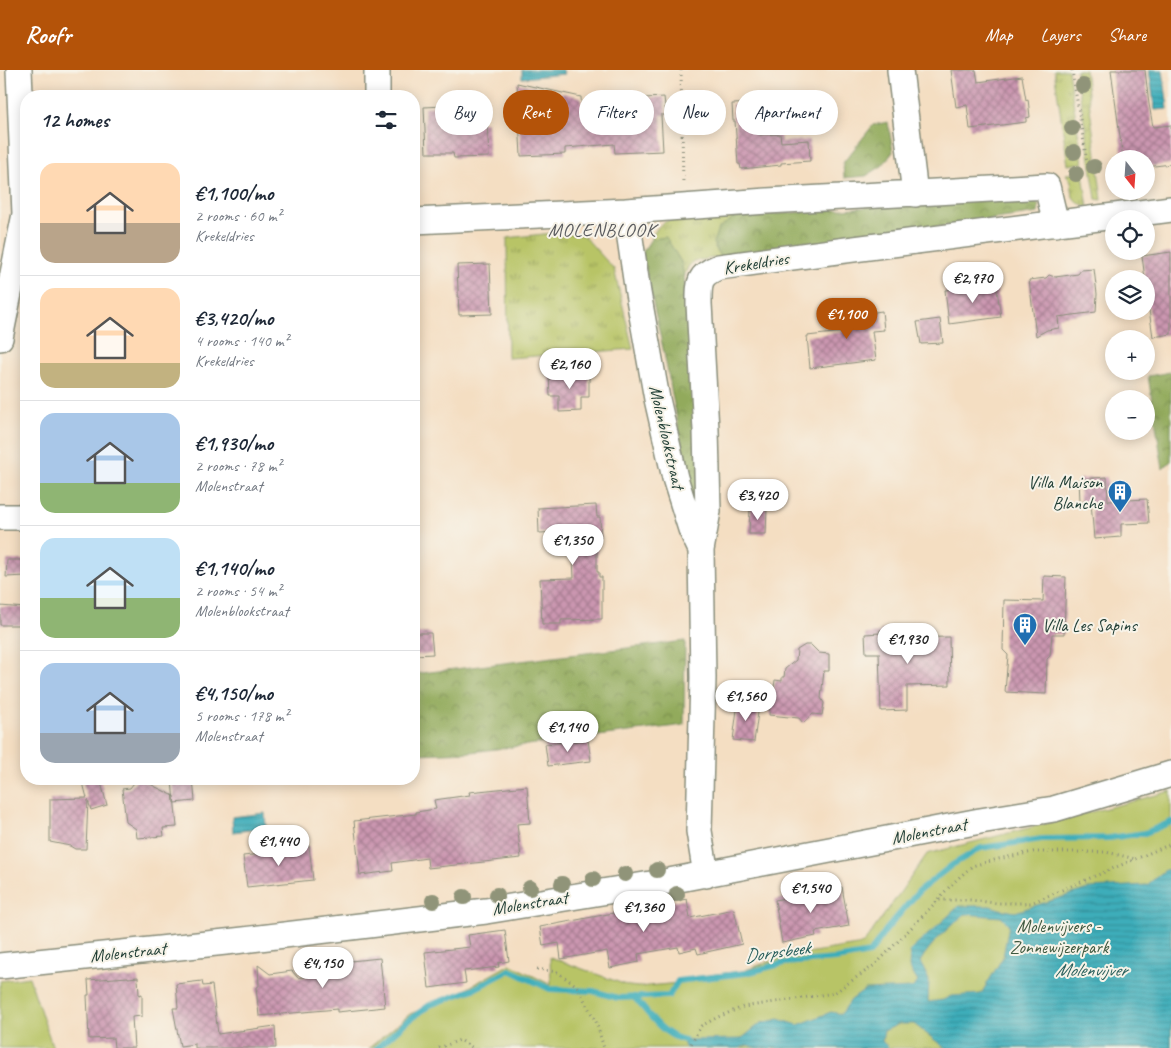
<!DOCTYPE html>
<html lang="en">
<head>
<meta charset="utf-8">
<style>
  body { margin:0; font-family:Caveat,sans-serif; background:#f2f2f3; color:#1f2937; height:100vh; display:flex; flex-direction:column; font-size:19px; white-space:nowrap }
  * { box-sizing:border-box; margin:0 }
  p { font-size:16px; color:#747a83 }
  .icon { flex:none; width:28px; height:28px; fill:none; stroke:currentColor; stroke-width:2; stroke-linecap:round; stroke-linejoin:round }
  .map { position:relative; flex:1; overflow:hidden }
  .details { position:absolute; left:20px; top:20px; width:400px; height:695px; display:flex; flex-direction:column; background:#fff; border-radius:20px; box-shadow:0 2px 12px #0003 }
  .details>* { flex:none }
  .banner { position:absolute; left:435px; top:20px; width:475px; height:45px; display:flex; gap:10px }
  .needle { width:32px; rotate:163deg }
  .controls { position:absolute; left:1105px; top:80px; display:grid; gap:10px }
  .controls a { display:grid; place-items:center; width:50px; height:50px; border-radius:50%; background:#fff; box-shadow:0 2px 12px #0003; font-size:25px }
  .price { position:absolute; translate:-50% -42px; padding:0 11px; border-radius:18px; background:#fff; color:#222; font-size:16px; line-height:32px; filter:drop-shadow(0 1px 2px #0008) }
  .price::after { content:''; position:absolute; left:50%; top:30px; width:15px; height:11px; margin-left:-8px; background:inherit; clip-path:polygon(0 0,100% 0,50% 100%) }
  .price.active { background:#b45309; color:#fff }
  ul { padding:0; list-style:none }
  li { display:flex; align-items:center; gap:15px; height:125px; padding:0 20px }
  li+li { border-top:1px solid #e0e1e3 }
  li span { display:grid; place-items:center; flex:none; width:140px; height:100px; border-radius:15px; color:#555 }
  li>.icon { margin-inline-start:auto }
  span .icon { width:60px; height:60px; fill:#fffc; stroke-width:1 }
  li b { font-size:21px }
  h2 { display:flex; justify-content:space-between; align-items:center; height:60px; padding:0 20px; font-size:21px }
  .chip { padding:0 18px; border-radius:22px; background:#fff; box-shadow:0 2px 12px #0003; font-size:18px; line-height:45px }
  .chip.active { background:#b45309; color:#fff }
  header { display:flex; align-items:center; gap:30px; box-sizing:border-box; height:70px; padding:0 25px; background:#b45309; color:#fff }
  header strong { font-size:24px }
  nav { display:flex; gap:28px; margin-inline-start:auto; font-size:18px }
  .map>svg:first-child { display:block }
  .grass { fill:url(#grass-tufts); stroke:#6c804d }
  .forest { fill:url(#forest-crowns); stroke:#587448 }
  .park { fill:#b8c466; stroke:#6c804d }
  .water { fill:url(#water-rules); stroke:#2e7577; fill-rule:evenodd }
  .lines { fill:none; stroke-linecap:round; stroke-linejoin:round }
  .stream { stroke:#3dadba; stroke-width:6 }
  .building { fill:url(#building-cross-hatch) }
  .minor-casing { stroke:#8a8e7b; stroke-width:28 }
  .path { stroke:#8a8e7b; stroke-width:3; stroke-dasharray:1 4; stroke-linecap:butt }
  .minor { stroke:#fff; stroke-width:25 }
  .tree { fill:#909479 }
  .labels { text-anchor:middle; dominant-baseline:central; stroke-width:4; stroke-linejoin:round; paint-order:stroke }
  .street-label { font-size:18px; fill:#1f3d34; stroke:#f7f3e8 }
  .poi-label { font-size:18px; fill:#1f3d34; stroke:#f7f3e8; text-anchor:end }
  .park-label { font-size:18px; fill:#3e583e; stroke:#f7f3e8 }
  .neighbourhood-label { font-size:19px; letter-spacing:1px; fill:#5b5c5f; stroke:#f7f3e8 }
  .water-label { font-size:19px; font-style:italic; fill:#285f5c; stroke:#f7f3e8 }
</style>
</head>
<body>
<header>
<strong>Roofr</strong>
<nav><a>Map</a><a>Layers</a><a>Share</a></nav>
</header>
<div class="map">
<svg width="1171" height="978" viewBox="0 0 1171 978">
  <defs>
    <pattern id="grass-tufts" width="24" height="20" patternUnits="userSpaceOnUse" patternTransform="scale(1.25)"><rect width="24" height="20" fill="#b8c466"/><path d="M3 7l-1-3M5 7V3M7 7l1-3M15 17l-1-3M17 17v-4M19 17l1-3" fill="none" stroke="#95a055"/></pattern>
    <pattern id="forest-crowns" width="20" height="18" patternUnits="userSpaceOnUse" patternTransform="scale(1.25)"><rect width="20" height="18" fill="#92aa5b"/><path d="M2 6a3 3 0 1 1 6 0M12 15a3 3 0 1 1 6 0" fill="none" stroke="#778c4c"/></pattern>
    <pattern id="water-rules" width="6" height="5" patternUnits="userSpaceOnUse" patternTransform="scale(1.25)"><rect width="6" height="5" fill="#3dadba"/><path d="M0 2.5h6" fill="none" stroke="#338e98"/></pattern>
    <pattern id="building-cross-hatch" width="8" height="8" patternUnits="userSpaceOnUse" patternTransform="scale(1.25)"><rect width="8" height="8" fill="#cb96b0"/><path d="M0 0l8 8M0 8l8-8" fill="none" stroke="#a47c90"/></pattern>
  </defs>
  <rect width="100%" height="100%" fill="#f7f3e8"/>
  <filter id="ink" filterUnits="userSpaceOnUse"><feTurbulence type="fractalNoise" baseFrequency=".02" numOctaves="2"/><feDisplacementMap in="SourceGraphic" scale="10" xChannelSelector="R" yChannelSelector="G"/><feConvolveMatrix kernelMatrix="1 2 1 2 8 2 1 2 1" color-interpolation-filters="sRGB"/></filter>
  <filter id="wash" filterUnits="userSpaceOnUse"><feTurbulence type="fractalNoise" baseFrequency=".0096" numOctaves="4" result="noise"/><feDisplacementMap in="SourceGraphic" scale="20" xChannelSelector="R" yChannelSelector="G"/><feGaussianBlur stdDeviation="1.12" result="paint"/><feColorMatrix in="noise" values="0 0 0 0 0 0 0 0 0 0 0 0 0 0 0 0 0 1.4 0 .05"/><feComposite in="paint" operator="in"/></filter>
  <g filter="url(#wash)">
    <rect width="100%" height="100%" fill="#f4dec2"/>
    <path class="grass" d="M1054 0H1068L1083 93 1068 95Z
      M1076 0H1085L1102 130 1096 129Z
      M1083 103 1088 138 1077 132 1073 127 1071 111 1066 104Z
      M735 147 718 159 713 173 720 187 693 191 688 197 684 206 681 192 666 168 651 169C654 163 657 157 663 153 674 145 720 147 735 147Z
      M553 163 583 165 614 199 633 279 508 288 507 168Z"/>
    <path class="forest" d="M888 52 893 82 882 96 866 106 844 108 843 93 873 55Z
      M1017 126 1033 128 1039 136 1038 143 720 187 713 173 718 159 735 147Z
      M666 167 681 192 684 206 703 422 694 437 664 283 642 183 651 169Z
      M1171 302V391L1163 399 1148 306Z
      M685 571 684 655 472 682 414 684V604Z"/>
    <path class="park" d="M1171 721V978H369L410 944 455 926 473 915 510 894 551 915 550 887 629 916 638 917 679 913 709 905 743 901 782 887 863 874 897 827 927 784 1126 733Z
      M29 907 53 978H0V911Z"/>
    <path class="water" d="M522 0H563L564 4 522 8Z
      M1149 0H1163L1168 39 1155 40Z
      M265 743 266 758 233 762 232 747Z
      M1171 799V978H945L914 954H899L884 961 882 971 889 978H757L748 975 739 978H686L684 975V970L741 969 761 953 779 949 798 955 831 942 841 944 851 930 865 920 912 918 918 912 909 897 910 881 959 836H990L1000 839 1015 842 1091 818 1147 815 1165 800ZM965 844 1001 847 1009 855 1003 887 981 924 951 926 943 930 928 932 929 910 920 892C929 875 950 856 965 844Z"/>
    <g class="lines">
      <path class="stream" d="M634 927C648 943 663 966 684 970
        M377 978 406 952 430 935 474 919 510 900 550 919 593 921 618 928 669 926 678 911 746 903 785 893 836 889 870 883 886 860 919 821 952 795 981 778 1042 769 1109 768 1145 763 1171 752"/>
    </g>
    <g id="blocks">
      <path class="building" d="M951 0H976L978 12 1022 6 1026 30 1028 29 1030 47 1026 48V52L970 59 967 35 956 37Z
        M1111 0H1145L1149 34 1153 57 1171 55V94L1146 97V89H1123Z
        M517 13 581 27 582 41 626 39 625 29 664 27 666 45H661L663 81 615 83 614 74 565 78V84L521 86Z
        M758 33 760 65 780 64 781 72 809 70 810 91 781 93V95L741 99 740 94H738L735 51H733L732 34Z
        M444 36 445 54 487 52 489 87 454 88 453 83H426L424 37Z
        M1171 182V264L1153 267 1146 219V209H1145L1142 186Z
        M490 194 492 244 459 245 457 195Z
        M1094 199 1097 224 1096 242 1058 247 1059 258 1047 260 1036 266 1029 210 1046 208 1049 205 1055 207 1078 204 1081 200Z
        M996 213 1001 247 949 254 945 220Z
        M868 237V243L882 241 884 260 872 261 876 290 810 298 807 266 843 262 840 241Z
        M940 249 943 273 921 274 917 252Z
        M549 304H589V327H581V341L559 342V326H550Z
        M1107 407 1108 431 1147 429 1149 453 1121 454V467L1094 469 1091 432H1080L1079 409Z
        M596 435 597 447H600L601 468H597V502H599V507H602V549L561 550V554H542L540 509 574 508 572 469H560L559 462 539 463 538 438Z
        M750 437 767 438 766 464H749Z
        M7 490H26V506L6 507Z
        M1044 506 1066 507 1064 564H1052L1050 586 1047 589 1046 624 1005 622 1008 585 1003 580 1004 530 1043 531Z
        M0 536 26 538V555H0Z
        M880 560H904V568L949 567 950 615 907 616V640L881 641 879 583H866L865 564 880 563Z
        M414 563H431L433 584 414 585Z
        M805 575H811L819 583 829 584V601H824L821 628 824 633 822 645 813 644 803 653 799 648 769 645 771 624 773 625 775 610 782 611V607H784L785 599 796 590 797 580Z
        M738 632 759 635 754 672 733 670Z
        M588 670 591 691 548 696 545 674Z
        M82 709H100L107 735 91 740 88 730 86 779H75L70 776 50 772V729L87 728Z
        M137 709H140L174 726 177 757 163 758 164 766 137 768 136 759 126 752 122 719 130 718Z
        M193 709 195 731 174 733 172 710Z
        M527 716 530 753 517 754 521 788 428 798 427 788 392 793 393 801 360 805 354 751 416 744V742L436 739 434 730 470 725 469 722Z
        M309 776 313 810 247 817 243 786 288 781V778Z
        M842 817 849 856 815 862 816 866 782 873 775 830Z
        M687 829 690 848 734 839 742 874 698 884 696 878 679 882 678 877 638 884 639 892 610 898 607 881 561 889 559 873 543 876 540 857Z
        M505 860 509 891 498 893 499 897 464 901 466 913 429 918 425 882 470 877 468 865Z
        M380 888 385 937 337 942V939L259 946 256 917 259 916 258 895 270 904 292 901 298 908 332 901 331 893Z
        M128 907V908L138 907 139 925 142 924V946L132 947 134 978H114L113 968 89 969 87 925H89L88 910Z
        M202 911 203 916 212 915 218 964 275 956 276 978H195V974L180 976 173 938H178L176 914Z"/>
    </g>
  </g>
  <g filter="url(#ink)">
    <use href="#blocks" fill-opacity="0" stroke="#8a8e7b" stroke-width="1"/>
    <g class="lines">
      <defs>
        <path id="minor" d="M377 0V26
          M900 0 915 124
          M626 141 767 131 1047 116 1056 154
          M414 151 626 141 638 223 657 329 675 408 691 459 701 480 703 608 699 761 706 805
          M0 268 25 144 19 0
          M0 447H26
          M701 480 708 441 706 360 699 234C699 213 698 205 719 197 870 176 1020 158 1171 139
          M0 896 235 871 486 841 669 811 980 751 1054 739 1171 704"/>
      </defs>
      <use href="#minor" class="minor-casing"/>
      <path class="path" d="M681 0 683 114
        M1072 0 1088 98
        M938 829 953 813 972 796 998 789 1033 782H1106L1136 789
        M537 899 557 902 577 916 596 952 604 978
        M439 978 460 970 473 978
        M689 978 701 956 718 947 743 937 834 923 876 894 938 830H970L996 833H1031L1171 774"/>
      <use href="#minor" class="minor"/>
    </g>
    <g class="tree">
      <circle cx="1083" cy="16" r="8"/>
      <circle cx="1072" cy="58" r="8"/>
      <circle cx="1074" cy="82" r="8"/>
      <circle cx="1094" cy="97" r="8"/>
      <circle cx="1076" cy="104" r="8"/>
      <circle cx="657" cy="800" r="8"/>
      <circle cx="625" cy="804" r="8"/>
      <circle cx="593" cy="809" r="8"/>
      <circle cx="562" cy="814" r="8"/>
      <circle cx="530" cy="818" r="8"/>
      <circle cx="677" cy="824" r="8"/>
      <circle cx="497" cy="825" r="8"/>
      <circle cx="464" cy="827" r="8"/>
      <circle cx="433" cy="831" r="8"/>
    </g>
  </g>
  <defs>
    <symbol id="building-pin" viewBox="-11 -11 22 30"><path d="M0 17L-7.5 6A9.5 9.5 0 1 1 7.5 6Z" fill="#1f6fb2" stroke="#f7f3e8"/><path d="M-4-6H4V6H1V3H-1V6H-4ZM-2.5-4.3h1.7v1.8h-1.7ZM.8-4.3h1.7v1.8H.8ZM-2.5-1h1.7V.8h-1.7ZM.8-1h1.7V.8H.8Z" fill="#fff"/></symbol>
  </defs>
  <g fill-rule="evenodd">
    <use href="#building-pin" x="1106" y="408" width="28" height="38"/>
    <use href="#building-pin" x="1011" y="541" width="28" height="38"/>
  </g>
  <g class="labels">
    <g class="street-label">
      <text transform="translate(756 193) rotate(-9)">Krekeldries</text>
      <text transform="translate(667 367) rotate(77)">Molenblookstraat</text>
      <text transform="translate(929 761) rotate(-11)">Molenstraat</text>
      <text transform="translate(530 833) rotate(-9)">Molenstraat</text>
      <text transform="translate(128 882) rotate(-6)">Molenstraat</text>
    </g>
    <g class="poi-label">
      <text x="1102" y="412">Villa Maison<tspan x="1102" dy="21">Blanche</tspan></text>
      <text x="1042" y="555" text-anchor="start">Villa Les Sapins</text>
    </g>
    <g class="park-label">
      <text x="1059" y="856">Molenvijvers -<tspan x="1059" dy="21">Zonnewijzerpark</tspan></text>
    </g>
    <g class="neighbourhood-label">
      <text x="602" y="160">MOLENBLOOK</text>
    </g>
    <g class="water-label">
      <text transform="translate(777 882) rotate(-8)">Dorpsbeek</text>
      <text x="1091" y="900">Molenvijver</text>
    </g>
  </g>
</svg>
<div class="controls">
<a><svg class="needle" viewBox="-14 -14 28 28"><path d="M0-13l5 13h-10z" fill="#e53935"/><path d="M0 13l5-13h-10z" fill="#747a83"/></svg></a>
<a><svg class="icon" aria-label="locate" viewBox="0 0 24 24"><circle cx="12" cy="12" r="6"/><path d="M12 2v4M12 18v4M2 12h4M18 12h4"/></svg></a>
<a><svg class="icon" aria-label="layers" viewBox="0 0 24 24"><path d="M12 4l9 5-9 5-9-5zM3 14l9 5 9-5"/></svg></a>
<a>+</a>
<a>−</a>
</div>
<b class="price" style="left:973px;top:234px">€2,970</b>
<b class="price active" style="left:847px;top:270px">€1,100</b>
<b class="price" style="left:570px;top:320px">€2,160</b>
<b class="price" style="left:758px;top:451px">€3,420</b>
<b class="price" style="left:573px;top:496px">€1,350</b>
<b class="price" style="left:908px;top:595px">€1,930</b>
<b class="price" style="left:746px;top:652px">€1,560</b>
<b class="price" style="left:568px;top:683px">€1,140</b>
<b class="price" style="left:279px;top:797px">€1,440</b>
<b class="price" style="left:811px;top:844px">€1,540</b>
<b class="price" style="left:644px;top:863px">€1,360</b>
<b class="price" style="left:323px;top:919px">€4,150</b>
<div class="banner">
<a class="chip">Buy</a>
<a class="chip active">Rent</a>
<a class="chip">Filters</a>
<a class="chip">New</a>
<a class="chip">Apartment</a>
</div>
<section class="details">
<h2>12 homes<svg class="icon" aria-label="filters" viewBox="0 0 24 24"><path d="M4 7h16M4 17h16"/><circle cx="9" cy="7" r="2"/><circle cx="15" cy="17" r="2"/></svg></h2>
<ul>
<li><span style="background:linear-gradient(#ffd9b3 60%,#b9a48a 0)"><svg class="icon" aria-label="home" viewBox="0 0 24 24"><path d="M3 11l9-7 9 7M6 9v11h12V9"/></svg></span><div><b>€1,100/mo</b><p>2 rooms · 60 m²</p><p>Krekeldries</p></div></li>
<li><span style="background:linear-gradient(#ffd9b3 75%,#c2b280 0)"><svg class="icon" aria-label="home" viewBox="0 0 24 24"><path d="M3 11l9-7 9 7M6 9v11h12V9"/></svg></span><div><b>€3,420/mo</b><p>4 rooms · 140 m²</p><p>Krekeldries</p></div></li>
<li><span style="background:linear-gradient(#a9c7e8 70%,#8fb573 0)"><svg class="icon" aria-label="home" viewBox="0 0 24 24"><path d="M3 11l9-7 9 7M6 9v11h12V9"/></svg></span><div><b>€1,930/mo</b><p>2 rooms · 78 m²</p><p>Molenstraat</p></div></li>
<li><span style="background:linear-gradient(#bfe0f5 60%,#8fb573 0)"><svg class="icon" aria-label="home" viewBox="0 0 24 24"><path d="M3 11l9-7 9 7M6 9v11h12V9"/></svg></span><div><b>€1,140/mo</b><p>2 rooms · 54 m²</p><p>Molenblookstraat</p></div></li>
<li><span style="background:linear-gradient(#a9c7e8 70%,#9aa5b1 0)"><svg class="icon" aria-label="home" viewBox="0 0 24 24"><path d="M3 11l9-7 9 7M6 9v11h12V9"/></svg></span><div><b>€4,150/mo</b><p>5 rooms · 178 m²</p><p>Molenstraat</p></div></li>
</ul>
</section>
</div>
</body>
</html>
